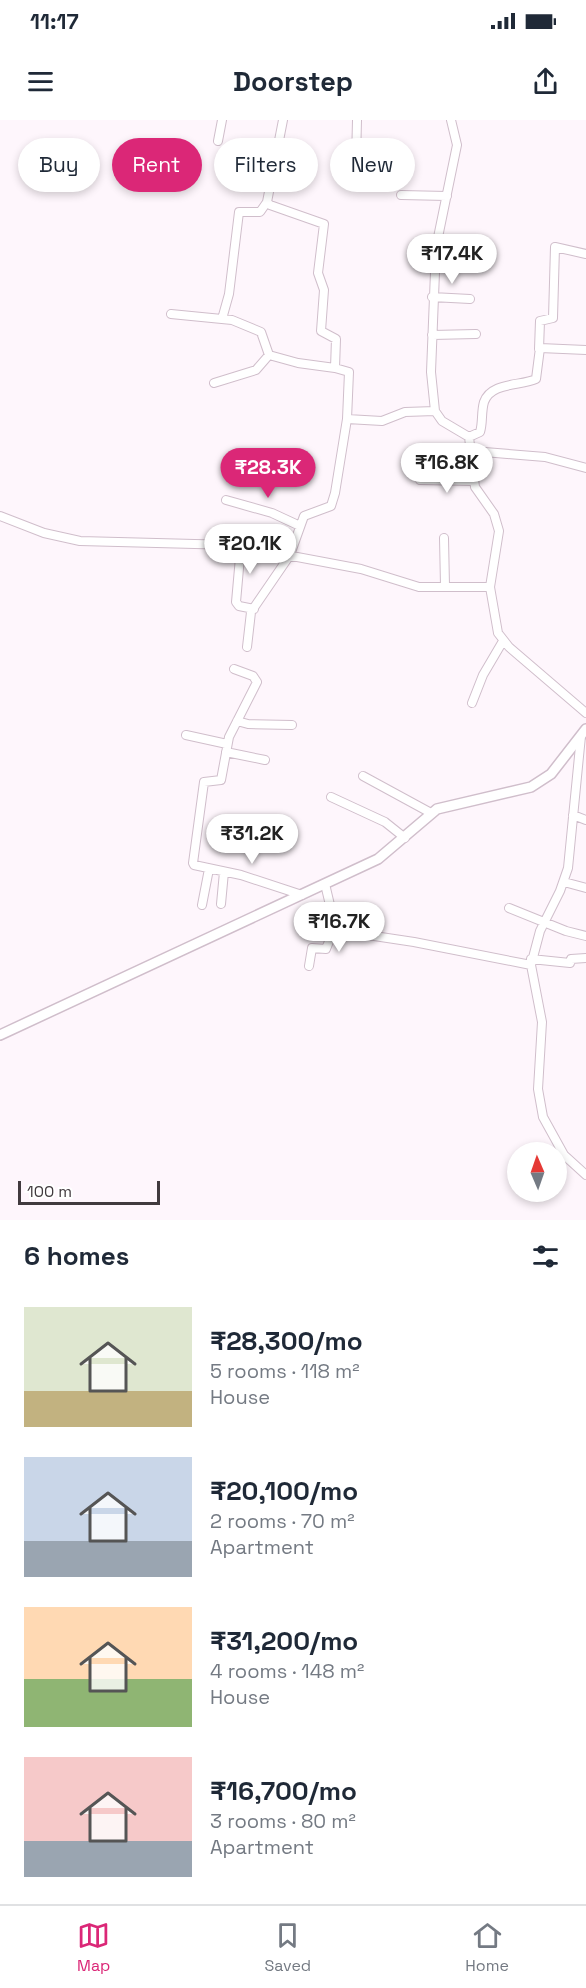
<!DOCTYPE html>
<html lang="en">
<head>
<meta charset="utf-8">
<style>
  body { margin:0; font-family:"Space Grotesk",sans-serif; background:#f2f2f3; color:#1f2937; height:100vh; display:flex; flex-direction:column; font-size:22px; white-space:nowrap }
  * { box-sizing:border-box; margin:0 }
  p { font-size:20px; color:#747a83 }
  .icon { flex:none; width:33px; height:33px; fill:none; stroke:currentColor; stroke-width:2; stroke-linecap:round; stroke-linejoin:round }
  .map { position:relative; height:1100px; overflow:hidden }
  .drawer { display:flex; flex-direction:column; background:#fff; flex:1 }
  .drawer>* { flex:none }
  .top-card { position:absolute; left:18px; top:18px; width:550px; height:54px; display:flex; gap:12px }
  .needle { width:39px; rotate:358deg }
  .controls { position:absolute; left:507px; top:1022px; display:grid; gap:12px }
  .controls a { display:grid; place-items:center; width:60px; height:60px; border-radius:50%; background:#fff; box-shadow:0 3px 9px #0003; font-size:30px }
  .scale { position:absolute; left:18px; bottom:15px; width:142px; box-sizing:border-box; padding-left:6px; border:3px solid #413a3e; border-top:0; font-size:16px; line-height:21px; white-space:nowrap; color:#413a3e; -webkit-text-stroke:4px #fff; paint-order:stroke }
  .price { position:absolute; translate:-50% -51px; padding:0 14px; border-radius:21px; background:#fff; color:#222; font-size:20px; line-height:39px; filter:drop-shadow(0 2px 3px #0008) }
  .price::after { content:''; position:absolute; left:50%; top:36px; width:18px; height:14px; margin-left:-9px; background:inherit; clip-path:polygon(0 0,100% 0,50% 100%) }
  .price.on { background:#db2777; color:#fff }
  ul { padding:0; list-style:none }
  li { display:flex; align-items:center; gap:18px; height:150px; padding:0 24px }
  li span { display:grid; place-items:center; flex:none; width:168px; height:120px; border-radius:0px; color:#555 }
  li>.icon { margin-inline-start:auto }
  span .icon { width:72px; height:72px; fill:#fffc; stroke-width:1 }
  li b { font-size:26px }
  h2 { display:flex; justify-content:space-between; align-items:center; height:72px; padding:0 24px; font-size:26px }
  .chip { padding:0 21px; border-radius:27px; background:#fff; box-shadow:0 3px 9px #0003; font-size:21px; line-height:54px }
  .chip.on { background:#db2777; color:#fff }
  .status { display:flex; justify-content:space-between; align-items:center; height:42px; padding:0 30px; background:#fff; direction:ltr }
  .status svg { height:16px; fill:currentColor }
  header { display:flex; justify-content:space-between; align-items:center; height:78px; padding:0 24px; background:#fff; font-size:27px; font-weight:700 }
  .tabs { display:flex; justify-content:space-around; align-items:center; height:84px; border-top:2px solid #e0e1e3; background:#fff; font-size:16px; color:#747a83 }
  .tabs a { display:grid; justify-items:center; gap:3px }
  .tabs .on { color:#db2777 }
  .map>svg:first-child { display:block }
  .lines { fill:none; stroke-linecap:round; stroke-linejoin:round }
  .minor-casing { stroke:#d0becb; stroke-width:10 }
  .tertiary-casing { stroke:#d0becb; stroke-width:12 }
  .minor { stroke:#fff; stroke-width:8 }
  .tertiary { stroke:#fff; stroke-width:9 }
</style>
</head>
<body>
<div class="status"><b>11:17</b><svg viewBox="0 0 49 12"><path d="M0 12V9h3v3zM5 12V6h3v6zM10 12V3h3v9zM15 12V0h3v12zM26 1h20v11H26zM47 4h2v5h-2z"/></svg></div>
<header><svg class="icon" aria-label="menu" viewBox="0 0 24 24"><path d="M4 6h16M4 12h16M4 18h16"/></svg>Doorstep<svg class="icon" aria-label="share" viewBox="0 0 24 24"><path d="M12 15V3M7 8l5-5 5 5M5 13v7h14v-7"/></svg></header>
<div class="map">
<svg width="586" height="1100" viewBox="0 0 586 1100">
  <rect width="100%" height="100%" fill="#fef6fc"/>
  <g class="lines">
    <defs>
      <path id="minor" d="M451 0 457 25 436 127 431 252 435 291 442 301 469 317 475 367 494 394 499 411 490 467 498 513 509 527 586 593
        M218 21 222 0
        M356 41 357 0
        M401 75 447 76
        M432 177 470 179
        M171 194 232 200 261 212 269 235 298 243 335 248
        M222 199 229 174 239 92H260L267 82
        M432 215 476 214
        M539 229 540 201 553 198 555 127 586 134
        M214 263 256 250 269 235
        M347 299 382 301 405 292 435 291
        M469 317 480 312C483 303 481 292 484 282 491 262 521 266 536 259L540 228 586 230
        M472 331 545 337 586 348
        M420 360 474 361
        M226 380 272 393 300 406
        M0 396 44 413 80 421 233 425 361 449 419 467H490
        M444 418 445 466
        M241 426 236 482 239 486 254 489
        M247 527 251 492 290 435 304 396 331 386 335 373 347 299 349 252 335 248 336 219 321 211 324 170 318 153 324 104 270 85 267 82 283 0
        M234 549 253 556 257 562 229 617 221 660 204 662 193 743 194 745 241 755 302 775
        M472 583 483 555 503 521
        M237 601 248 604 292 605
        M186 615 227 624
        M581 616 568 748 560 771 540 811 531 845 542 902 538 969 543 997 564 1035 586 1055
        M226 632 265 640
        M363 656 431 693
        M331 677 385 702 405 718
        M573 695 586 700
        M564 762 586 768
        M325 764 335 806 341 811 414 822 531 845
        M221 784 224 752
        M202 785 209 749
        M509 788 566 811 586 816
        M531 839 570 843 571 839 586 838
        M309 846 312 828 326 829 335 806"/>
      <path id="tertiary" d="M0 915 378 739 437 689 531 667 551 654 586 609"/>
    </defs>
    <use href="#minor" class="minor-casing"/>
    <use href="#tertiary" class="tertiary-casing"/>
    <use href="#minor" class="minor"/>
    <use href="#tertiary" class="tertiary"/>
  </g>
</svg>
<div class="controls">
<a><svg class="needle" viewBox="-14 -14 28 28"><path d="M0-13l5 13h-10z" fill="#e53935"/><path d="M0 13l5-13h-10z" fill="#747a83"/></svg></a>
</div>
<div class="scale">100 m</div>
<b class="price" style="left:452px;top:165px">₹17.4K</b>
<b class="price" style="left:447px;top:374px">₹16.8K</b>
<b class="price on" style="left:268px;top:379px">₹28.3K</b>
<b class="price" style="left:250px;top:455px">₹20.1K</b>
<b class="price" style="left:252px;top:745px">₹31.2K</b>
<b class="price" style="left:339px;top:833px">₹16.7K</b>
<div class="top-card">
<a class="chip">Buy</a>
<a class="chip on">Rent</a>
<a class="chip">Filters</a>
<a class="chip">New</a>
</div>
</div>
<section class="drawer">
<h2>6 homes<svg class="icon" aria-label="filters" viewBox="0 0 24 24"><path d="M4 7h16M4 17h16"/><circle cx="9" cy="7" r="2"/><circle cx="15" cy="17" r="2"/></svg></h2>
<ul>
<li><span style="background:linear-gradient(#dfe7d0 70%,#c2b280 0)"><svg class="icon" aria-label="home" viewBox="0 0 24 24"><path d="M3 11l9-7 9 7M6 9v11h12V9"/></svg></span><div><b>₹28,300/mo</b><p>5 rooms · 118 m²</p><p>House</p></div></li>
<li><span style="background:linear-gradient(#c9d6e8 70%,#9aa5b1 0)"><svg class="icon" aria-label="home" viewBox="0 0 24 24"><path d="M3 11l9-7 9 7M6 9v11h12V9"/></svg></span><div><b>₹20,100/mo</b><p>2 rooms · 70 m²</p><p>Apartment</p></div></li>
<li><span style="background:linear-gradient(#ffd9b3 60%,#8fb573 0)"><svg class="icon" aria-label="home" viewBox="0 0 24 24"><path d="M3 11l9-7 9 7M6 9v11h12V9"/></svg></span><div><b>₹31,200/mo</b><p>4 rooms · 148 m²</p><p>House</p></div></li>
<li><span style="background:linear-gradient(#f6c9c9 70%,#9aa5b1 0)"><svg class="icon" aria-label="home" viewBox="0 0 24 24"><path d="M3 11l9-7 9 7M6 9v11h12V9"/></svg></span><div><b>₹16,700/mo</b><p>3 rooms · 80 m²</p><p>Apartment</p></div></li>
</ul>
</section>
<nav class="tabs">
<a class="on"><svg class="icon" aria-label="map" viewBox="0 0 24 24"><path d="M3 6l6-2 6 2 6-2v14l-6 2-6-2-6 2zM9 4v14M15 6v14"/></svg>Map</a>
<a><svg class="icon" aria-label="saved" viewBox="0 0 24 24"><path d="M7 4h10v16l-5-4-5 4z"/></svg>Saved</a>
<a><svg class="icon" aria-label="home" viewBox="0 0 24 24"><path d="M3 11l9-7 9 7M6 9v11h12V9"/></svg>Home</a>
</nav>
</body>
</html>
